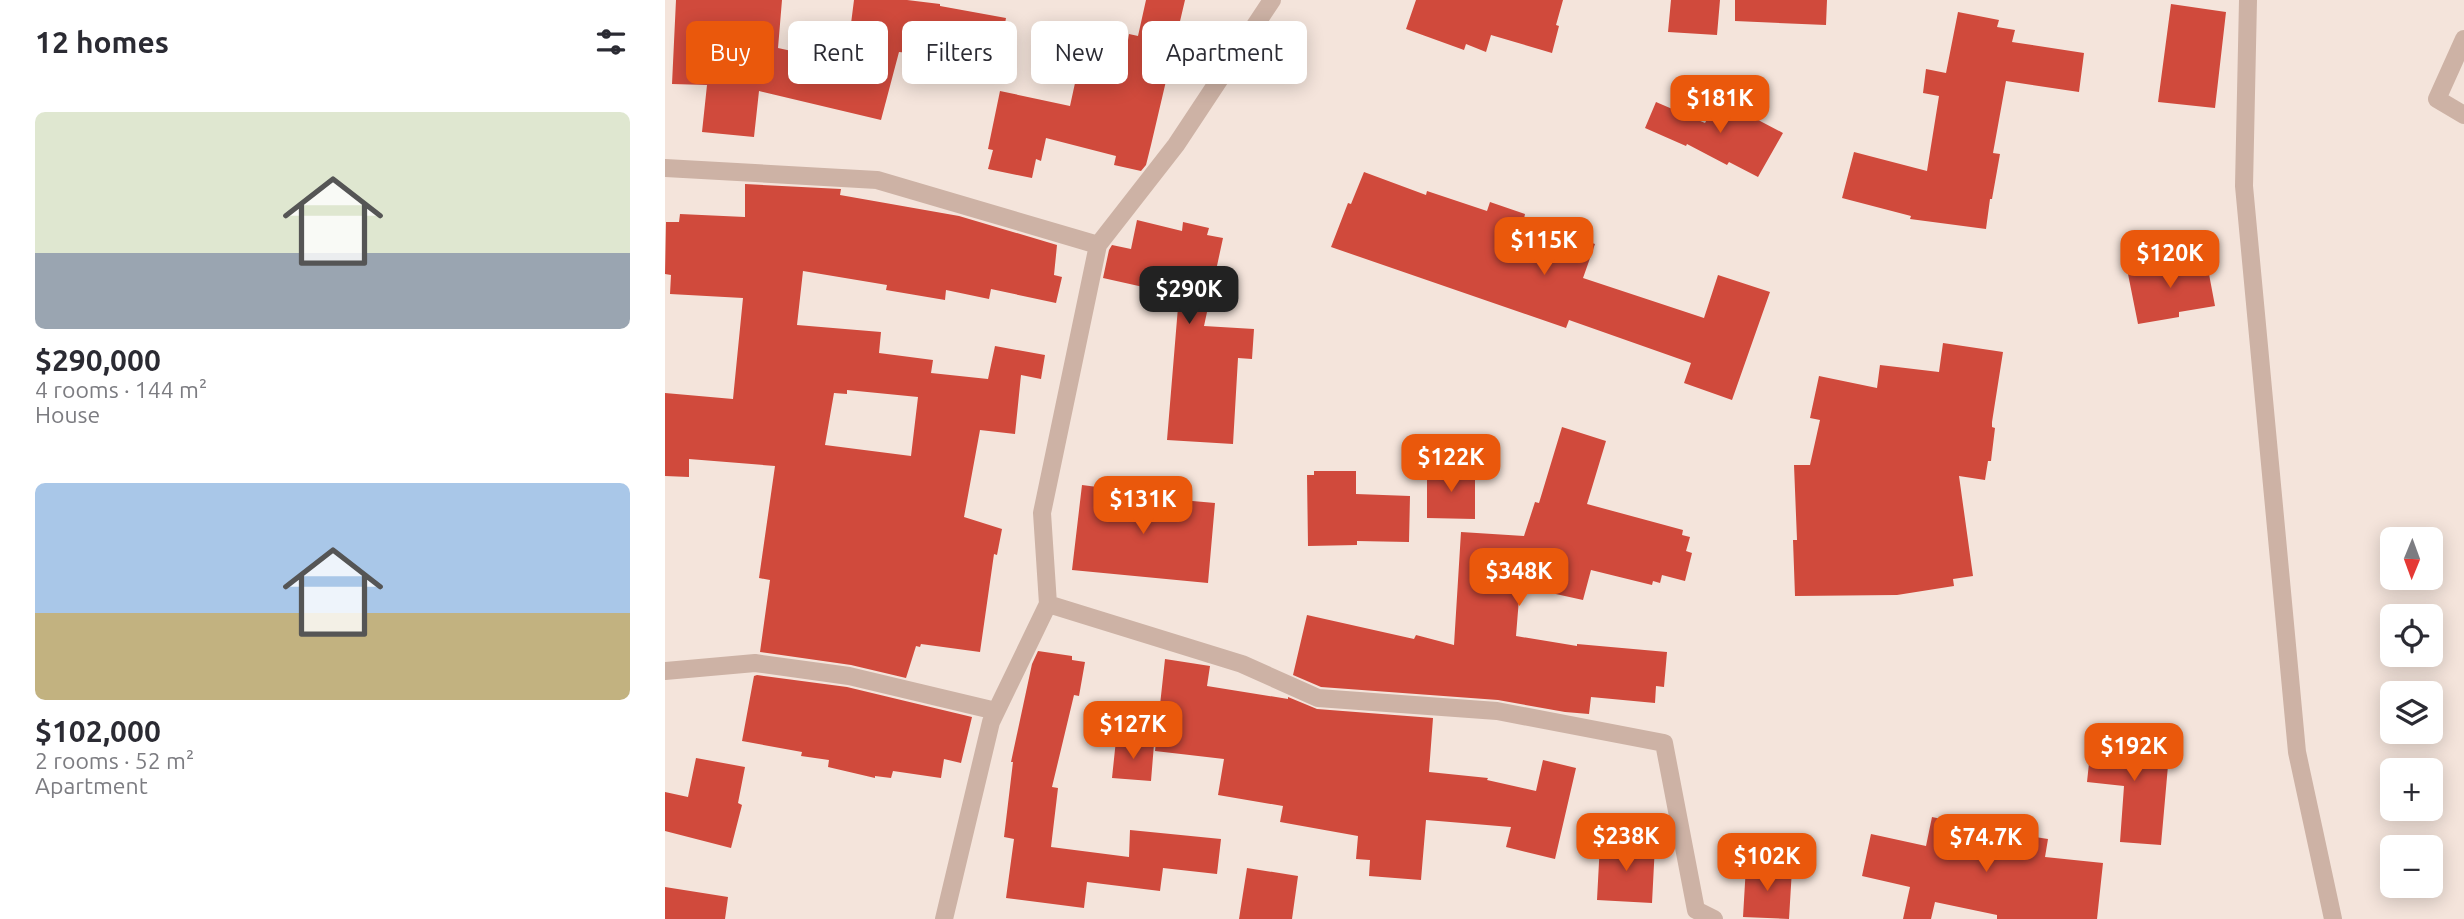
<!DOCTYPE html>
<html lang="en">
<head>
<meta charset="utf-8">
<style>
  body { margin:0; font-family:Ubuntu,sans-serif; background:#f2f2f3; color:#2b2b33; height:100vh; display:flex; flex-direction:column; font-size:26px; white-space:nowrap }
  * { box-sizing:border-box; margin:0 }
  p { font-size:23px; color:#7c7c81 }
  .icon { flex:none; width:38px; height:38px; fill:none; stroke:currentColor; stroke-width:2; stroke-linecap:round; stroke-linejoin:round }
  .map { position:relative; flex:1; overflow:hidden }
  .side { display:flex; flex-direction:column; background:#fff; width:665px }
  .side>* { flex:none }
  .hud { position:absolute; left:21px; top:21px; width:665px; height:63px; display:flex; gap:14px }
  .needle { width:46px; rotate:181deg }
  .fabs { position:absolute; left:1715px; top:527px; display:grid; gap:14px }
  .fabs a { display:grid; place-items:center; width:63px; height:63px; border-radius:10px; background:#fff; box-shadow:0 4px 18px #0003; font-size:35px }
  .price { position:absolute; translate:-50% -60px; padding:0 16px; border-radius:14px; background:#ea580c; color:#fff; font-size:23px; line-height:46px; filter:drop-shadow(0 2px 4px #0008) }
  .price::after { content:''; position:absolute; left:50%; top:42px; width:21px; height:16px; margin-left:-10px; background:inherit; clip-path:polygon(0 0,100% 0,50% 100%) }
  .price.current { background:#222; color:#fff }
  ul { padding:0; list-style:none }
  li { display:grid; align-content:center; gap:14px; height:371px; padding:0 35px }
  li span { display:grid; place-items:center; height:217px; border-radius:10px; color:#555 }
  li>.icon { margin-inline-start:auto }
  span .icon { width:126px; height:126px; fill:#fffc; stroke-width:1 }
  li b { font-size:30px }
  h2 { display:flex; justify-content:space-between; align-items:center; height:84px; padding:0 35px; font-size:30px }
  .chip { padding:0 24px; border-radius:10px; background:#fff; box-shadow:0 4px 18px #0003; font-size:24px; line-height:63px }
  .chip.current { background:#ea580c; color:#fff }
  main { display:flex; flex:1; min-height:0 }
  .map>svg:first-child { display:block }
  .building { fill:#d04a3c; fill-rule:evenodd }
  .lines { fill:none; stroke-linecap:round; stroke-linejoin:round }
  .minor { stroke:#cdb2a5; stroke-width:18 }
</style>
</head>
<body>
<main>
<section class="side">
<h2>12 homes<svg class="icon" aria-label="filters" viewBox="0 0 24 24"><path d="M4 7h16M4 17h16"/><circle cx="9" cy="7" r="2"/><circle cx="15" cy="17" r="2"/></svg></h2>
<ul>
<li><span style="background:linear-gradient(#dfe7d0 65%,#9aa5b1 0)"><svg class="icon" aria-label="home" viewBox="0 0 24 24"><path d="M3 11l9-7 9 7M6 9v11h12V9"/></svg></span><div><b>$290,000</b><p>4 rooms · 144 m²</p><p>House</p></div></li>
<li><span style="background:linear-gradient(#a9c7e8 60%,#c2b280 0)"><svg class="icon" aria-label="home" viewBox="0 0 24 24"><path d="M3 11l9-7 9 7M6 9v11h12V9"/></svg></span><div><b>$102,000</b><p>2 rooms · 52 m²</p><p>Apartment</p></div></li>
</ul>
</section>
<div class="map">
<svg width="1799" height="919" viewBox="0 0 1799 919">
  <rect width="100%" height="100%" fill="#f4e4db"/>
  <path class="building" d="M11 0H117L113 48 181 63 189 0H242L275 4V6L341 18 332 69 282 61 283 57 234 52 216 120 94 91 89 137 37 132 42 85 7 84Z
    M481 0H520L486 145 481 165 476 171 449 165 451 156 381 138 376 161 371 159 367 178 323 169 328 150 323 149 335 91 405 106 420 37 462 46 464 34 473 36Z
    M751 0H898L891 25 894 26 887 53 826 35 821 52 801 44 799 50 741 29Z
    M1006 0H1055L1052 35 1003 32Z
    M1070 0H1162L1161 25 1070 21Z
    M1506 4 1561 12 1550 108 1493 102Z
    M1293 12 1334 20 1332 27 1350 30 1347 42 1419 53 1414 92 1341 81 1328 153 1335 154 1327 199H1325L1321 229 1245 219 1246 216 1177 198 1189 152 1262 171 1274 96 1258 93 1261 69 1281 73Z
    M991 102 1040 123 1047 110 1054 113 1059 102 1118 133 1093 177 1064 162 1062 165 1022 144 1021 146 980 128Z
    M699 172 761 195 762 191 822 211 825 202 860 214 859 219 930 244 918 278 1039 318 1053 275 1105 292 1067 400 1019 383 1026 363 904 320 901 328 666 247 683 203 686 204Z
    M80 184 176 189 175 195 294 216 392 245 389 275 397 277 391 303 326 289 324 299 281 290 280 300 221 290 222 285 138 271 132 325 216 332 214 353 268 360 266 373 323 379 330 346 380 355 376 379 356 375 350 434 315 430 299 517 337 529 332 555 329 554 315 652 256 644 255 647 251 646 241 678 186 665 95 652 105 580 94 578 110 466 24 459V477L0 476V393L68 399 78 298 5 294 6 275 0 274 1 222H14L15 214 80 217ZM182 390 253 397 246 456 160 445 169 393 182 394Z
    M472 220 517 231 518 222 544 228 542 235 558 238 539 326 589 329 587 359 573 358 568 444 502 440 514 295 438 278 444 250 447 245 466 249Z
    M1541 258 1550 306 1514 312V317L1473 324 1462 269 1502 262 1503 266Z
    M1278 343 1338 352 1327 422V427L1330 428 1326 461H1323L1320 480 1294 476 1308 576 1288 579 1289 586 1232 595 1130 596 1128 540H1132L1129 465H1145L1155 420 1145 418 1154 376 1212 388 1215 365 1274 372Z
    M897 427 941 441 922 504 1018 530 1017 535 1025 537 1021 551 1027 553 1020 581 997 575 995 583 988 581 987 585 926 570 918 600 855 586 851 636 912 646V644L1002 652 999 687 991 686 990 703 926 697 924 714 900 712 833 700 656 687 628 675 642 615 749 639 751 635 789 645 796 532 859 536 870 502 874 503Z
    M762 470H810V519L762 518Z
    M649 471H691V494L745 496 744 542 692 541V545L643 546 642 475H649Z
    M417 485 471 492V496L550 503 543 583 407 570Z
    M373 651 407 656V660L420 662 414 696 409 695 387 787 393 788 386 847 464 857 465 830 556 839 552 874 498 868 495 891 422 882 419 908 341 898 349 839 339 837 348 762H346L367 664Z
    M500 659 545 666 542 686 623 699V697L652 709 768 718 764 772 823 778 822 780 871 791 878 760 911 768 890 859 841 847 846 827 761 820 756 880 704 876 705 860 691 859 693 836 615 822 618 806 553 795 559 759 490 751Z
    M92 675 182 687 307 717 296 763 279 759 276 778 228 771 226 778 210 776V778L163 767 164 760 136 756 137 752 77 741 89 676Z
    M1427 735 1505 743 1496 845 1455 842 1459 786 1422 782Z
    M451 740 489 744 486 781 447 778Z
    M31 758 80 767 73 803 77 805 66 848 0 831V792L23 797Z
    M1267 817 1310 826V828L1383 839 1380 857 1438 863 1432 919H1332V915L1270 902 1266 919H1238L1245 887 1197 876 1206 834 1261 846Z
    M935 843 990 845 987 903 932 900Z
    M1081 866 1127 869 1124 919 1078 917Z
    M582 868 633 876 627 919H574Z
    M0 887 63 897 60 919H0Z"/>
  <g class="lines">
    <path class="minor" d="M1583 0 1579 186 1632 752 1668 919
      M1799 39 1772 99 1799 115
      M0 168 212 180 433 245 377 513 383 604 326 722 279 919
      M433 245 511 145 607 0
      M383 604 577 664 653 698 832 711 999 743 1031 910 1049 919
      M0 671 90 663 184 676 331 711"/>
  </g>
</svg>
<div class="fabs">
<a><svg class="needle" viewBox="-14 -14 28 28"><path d="M0-13l5 13h-10z" fill="#e53935"/><path d="M0 13l5-13h-10z" fill="#7c7c81"/></svg></a>
<a><svg class="icon" aria-label="locate" viewBox="0 0 24 24"><circle cx="12" cy="12" r="6"/><path d="M12 2v4M12 18v4M2 12h4M18 12h4"/></svg></a>
<a><svg class="icon" aria-label="layers" viewBox="0 0 24 24"><path d="M12 4l9 5-9 5-9-5zM3 14l9 5 9-5"/></svg></a>
<a>+</a>
<a>−</a>
</div>
<b class="price" style="left:1055px;top:135px">$181K</b>
<b class="price" style="left:879px;top:277px">$115K</b>
<b class="price" style="left:1505px;top:290px">$120K</b>
<b class="price current" style="left:524px;top:326px">$290K</b>
<b class="price" style="left:786px;top:494px">$122K</b>
<b class="price" style="left:478px;top:536px">$131K</b>
<b class="price" style="left:854px;top:608px">$348K</b>
<b class="price" style="left:468px;top:761px">$127K</b>
<b class="price" style="left:1469px;top:783px">$192K</b>
<b class="price" style="left:961px;top:873px">$238K</b>
<b class="price" style="left:1321px;top:874px">$74.7K</b>
<b class="price" style="left:1102px;top:893px">$102K</b>
<div class="hud">
<a class="chip current">Buy</a>
<a class="chip">Rent</a>
<a class="chip">Filters</a>
<a class="chip">New</a>
<a class="chip">Apartment</a>
</div>
</div>
</main>
</body>
</html>
